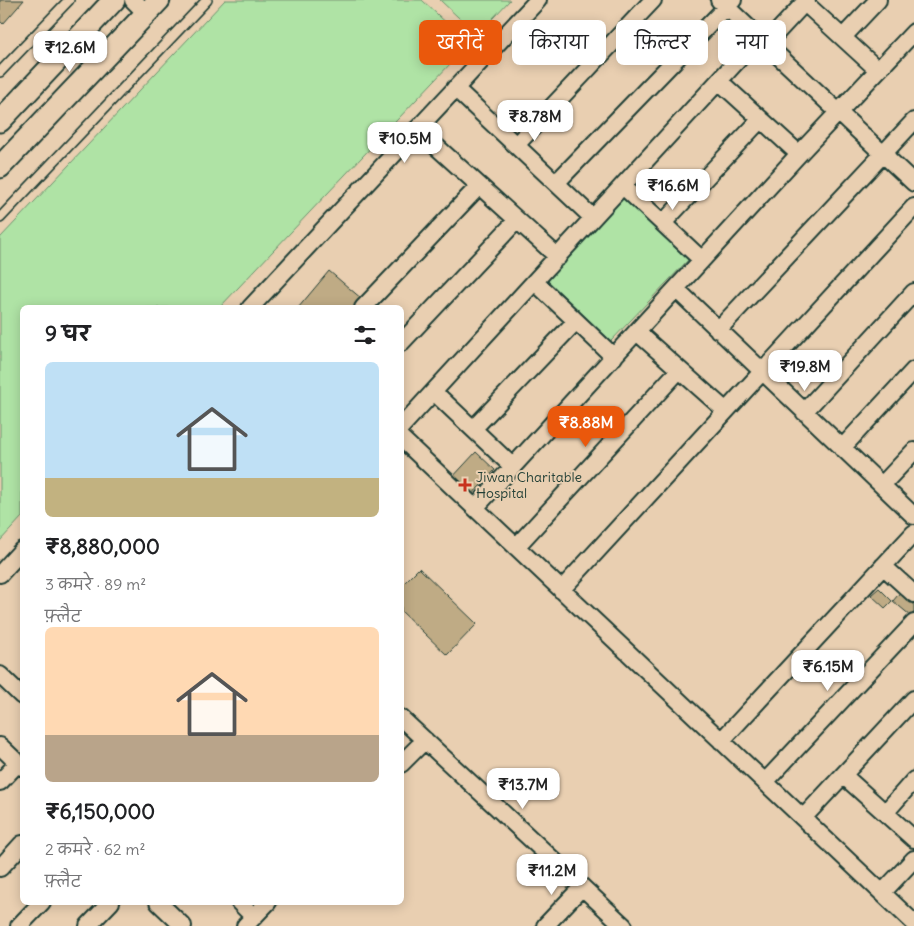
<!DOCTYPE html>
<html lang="hi">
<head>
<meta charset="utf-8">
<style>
  body { margin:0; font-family:Delius,"Playpen Sans Deva",sans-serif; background:#f6f6f6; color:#202124; height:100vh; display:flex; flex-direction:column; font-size:19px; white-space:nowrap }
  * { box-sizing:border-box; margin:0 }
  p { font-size:16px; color:#757577 }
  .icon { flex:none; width:28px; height:28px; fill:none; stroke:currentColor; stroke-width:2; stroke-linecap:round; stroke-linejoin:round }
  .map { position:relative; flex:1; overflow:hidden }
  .panel { position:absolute; left:20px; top:305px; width:384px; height:600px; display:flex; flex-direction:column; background:#fff; border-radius:8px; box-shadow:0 2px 12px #0003 }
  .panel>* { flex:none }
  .banner { position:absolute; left:419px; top:20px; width:420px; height:45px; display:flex; gap:10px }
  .price { position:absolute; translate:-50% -42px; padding:0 11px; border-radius:10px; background:#fff; color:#222; font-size:16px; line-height:32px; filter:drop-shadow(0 1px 2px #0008) }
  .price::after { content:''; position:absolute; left:50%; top:30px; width:15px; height:11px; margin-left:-8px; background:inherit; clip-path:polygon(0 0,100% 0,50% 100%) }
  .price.current { background:#ea580c; color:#fff }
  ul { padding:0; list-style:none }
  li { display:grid; align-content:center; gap:10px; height:265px; padding:0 25px }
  li span { display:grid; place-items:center; height:155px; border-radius:8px; color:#555 }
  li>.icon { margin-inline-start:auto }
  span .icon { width:90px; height:90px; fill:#fffc; stroke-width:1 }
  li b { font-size:21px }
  h2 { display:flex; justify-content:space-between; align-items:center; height:60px; padding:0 25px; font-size:21px }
  .pill { padding:0 18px; border-radius:8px; background:#fff; box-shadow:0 2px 12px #0003; font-size:18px; line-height:45px }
  .pill.current { background:#ea580c; color:#fff }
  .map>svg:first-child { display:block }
  .green { fill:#afe3a5; stroke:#67906c }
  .building { fill:#bfab85; stroke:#1f3d34 }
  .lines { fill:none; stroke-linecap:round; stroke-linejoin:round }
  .service-casing { stroke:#1f3d34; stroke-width:12 }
  .minor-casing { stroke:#1f3d34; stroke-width:20 }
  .tertiary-casing { stroke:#1f3d34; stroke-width:25 }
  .service { stroke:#e9cfb1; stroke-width:9 }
  .minor { stroke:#e9cfb1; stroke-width:16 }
  .tertiary { stroke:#e9cfb1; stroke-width:21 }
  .poi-dot { fill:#c8321e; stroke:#e9cfb1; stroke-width:2 }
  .labels { text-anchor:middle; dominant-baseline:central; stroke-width:4; stroke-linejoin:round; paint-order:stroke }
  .poi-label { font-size:14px; fill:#1f3d34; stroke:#e9cfb1; text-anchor:start }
</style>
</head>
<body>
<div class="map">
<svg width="914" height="926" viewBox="0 0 914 926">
  <rect width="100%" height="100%" fill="#e9cfb1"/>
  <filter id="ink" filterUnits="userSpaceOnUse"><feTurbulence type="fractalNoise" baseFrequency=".02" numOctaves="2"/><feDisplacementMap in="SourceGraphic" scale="10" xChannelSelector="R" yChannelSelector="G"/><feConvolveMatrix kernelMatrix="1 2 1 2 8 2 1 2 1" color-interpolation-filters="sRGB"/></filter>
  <g filter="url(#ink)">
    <path class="green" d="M225 0H422L469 44 220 307 22 308V517L0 541V238Z
      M440 0H510L477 35Z
      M622 197 688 260 611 341 545 278Z"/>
    <path class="building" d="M0 0H24L3 24 0 21Z
      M329 271 362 299 355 308H298Z
      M476 452 495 470 469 498 450 480Z
      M419 568 477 624 447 655 401 611V586Z
      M879 588 892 601 885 608 871 595Z
      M902 590 914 600V612L911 616 893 601Z"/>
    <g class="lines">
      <defs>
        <path id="service" d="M0 72 69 0
          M0 218 207 0"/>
        <path id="minor" d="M133 0 146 13
          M719 0 914 183
          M805 3 878 70
          M843 37 878 0
          M766 44 807 0
          M719 81 799 154
          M455 88 593 218
          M417 129 558 257
          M516 145 653 0
          M556 183 733 0
          M623 186 702 260
          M663 223 761 119
          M535 282 614 357
          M676 289 914 516
          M250 308 538 0
          M363 308 479 186
          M718 330 914 121
          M637 332 726 411
          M401 343 517 220
          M434 392 513 467
          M804 412 914 292
          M401 427 759 37
          M473 429 576 321
          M401 438 914 923
          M842 448 914 370
          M882 485 914 451
          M475 508 799 154 914 32
          M516 547 679 370
          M883 566 914 594
          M0 574 22 550
          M561 590 914 207
          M0 675 22 696
          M401 718 624 926
          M721 741 914 533
          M0 746 22 767
          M401 764 425 740
          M843 775 914 839
          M0 782 18 763
          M765 782 914 623
          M885 813 914 780
          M803 818 914 699
          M0 868 22 844
          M882 893 914 859
          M158 902 183 926
          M239 902 254 917
          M19 926 42 902
          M88 926 111 902
          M245 926 268 902
          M545 926 582 887"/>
        <path id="tertiary" d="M0 121 114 0
          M0 167 159 0"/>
      </defs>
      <use href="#service" class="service-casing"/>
      <use href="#minor" class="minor-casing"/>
      <use href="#tertiary" class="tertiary-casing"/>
      <use href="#service" class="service"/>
      <use href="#minor" class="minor"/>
      <use href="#tertiary" class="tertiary"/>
    </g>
  </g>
  <path class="poi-dot" d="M462.5 477.5h5v5h5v5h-5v5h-5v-5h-5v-5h5z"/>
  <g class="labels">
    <g class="poi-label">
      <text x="476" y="477">Jiwan Charitable<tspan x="476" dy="16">Hospital</tspan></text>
    </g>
  </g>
</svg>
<b class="price" style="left:70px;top:73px">₹12.6M</b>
<b class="price" style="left:535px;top:142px">₹8.78M</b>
<b class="price" style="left:405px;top:164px">₹10.5M</b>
<b class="price" style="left:673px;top:211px">₹16.6M</b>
<b class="price" style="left:805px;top:392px">₹19.8M</b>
<b class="price current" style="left:586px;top:448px">₹8.88M</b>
<b class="price" style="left:828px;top:692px">₹6.15M</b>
<b class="price" style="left:523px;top:810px">₹13.7M</b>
<b class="price" style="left:552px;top:896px">₹11.2M</b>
<div class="banner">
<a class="pill current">खरीदें</a>
<a class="pill">किराया</a>
<a class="pill">फ़िल्टर</a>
<a class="pill">नया</a>
</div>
<section class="panel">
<h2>9 घर<svg class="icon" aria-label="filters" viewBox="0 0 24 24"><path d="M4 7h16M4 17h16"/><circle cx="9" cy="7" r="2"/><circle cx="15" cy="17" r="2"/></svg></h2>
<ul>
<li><span style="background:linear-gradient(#bfe0f5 75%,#c2b280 0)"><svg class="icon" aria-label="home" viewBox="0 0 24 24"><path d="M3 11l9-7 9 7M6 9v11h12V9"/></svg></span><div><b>₹8,880,000</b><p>3 कमरे · 89 m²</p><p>फ़्लैट</p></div></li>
<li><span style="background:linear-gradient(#ffd9b3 70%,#b9a48a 0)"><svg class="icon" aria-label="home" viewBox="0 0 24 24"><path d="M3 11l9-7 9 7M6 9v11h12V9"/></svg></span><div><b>₹6,150,000</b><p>2 कमरे · 62 m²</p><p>फ़्लैट</p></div></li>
</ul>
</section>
</div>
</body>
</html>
